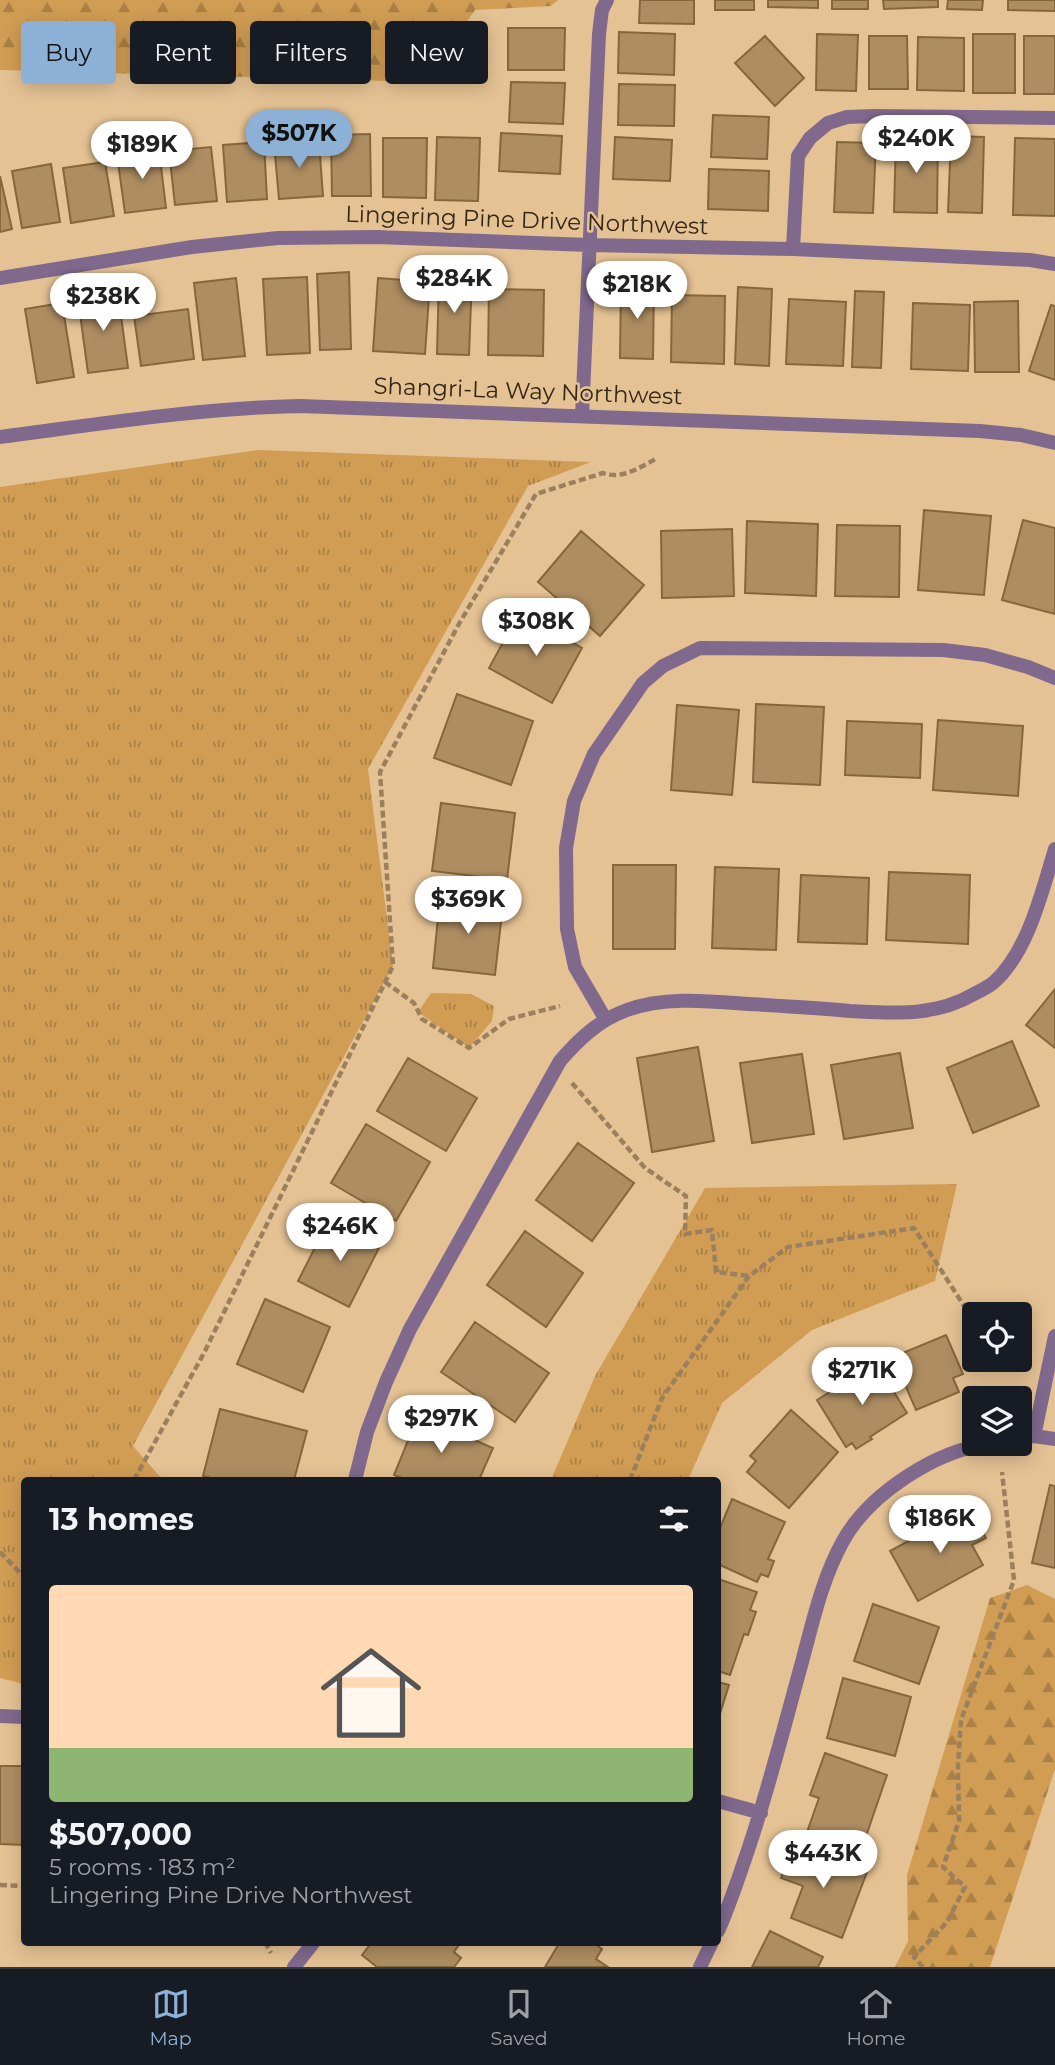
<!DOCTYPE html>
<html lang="en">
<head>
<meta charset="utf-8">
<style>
  body { margin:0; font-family:Montserrat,sans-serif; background:#242831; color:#f1f3f6; height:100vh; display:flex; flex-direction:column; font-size:26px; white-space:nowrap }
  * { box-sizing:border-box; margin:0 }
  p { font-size:23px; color:#9ea1a6 }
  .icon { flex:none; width:38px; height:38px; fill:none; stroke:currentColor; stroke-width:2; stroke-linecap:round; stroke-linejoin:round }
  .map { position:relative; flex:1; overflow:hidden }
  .sheet { position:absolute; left:21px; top:1477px; width:700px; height:469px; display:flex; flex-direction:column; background:#171b24; border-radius:7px; box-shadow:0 4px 18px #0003 }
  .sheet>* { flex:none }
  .banner { position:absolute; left:21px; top:21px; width:700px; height:63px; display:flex; gap:14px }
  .buttons { position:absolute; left:962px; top:1302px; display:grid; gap:14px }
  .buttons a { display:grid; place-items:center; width:70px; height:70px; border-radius:7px; background:#171b24; box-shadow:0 4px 18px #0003; font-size:35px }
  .price { position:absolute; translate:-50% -60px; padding:0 16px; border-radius:24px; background:#fff; color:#222; font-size:23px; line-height:46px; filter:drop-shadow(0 2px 4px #0008) }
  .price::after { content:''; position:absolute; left:50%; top:42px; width:21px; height:16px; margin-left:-10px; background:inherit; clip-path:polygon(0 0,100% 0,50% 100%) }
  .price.selected { background:#8db1d6; color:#111 }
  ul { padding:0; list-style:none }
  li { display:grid; align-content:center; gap:14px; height:371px; padding:0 28px }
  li+li { border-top:2px solid #363941 }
  li span { display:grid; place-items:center; height:217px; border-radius:7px; color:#555 }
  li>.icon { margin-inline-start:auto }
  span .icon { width:126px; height:126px; fill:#fffc; stroke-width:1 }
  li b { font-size:30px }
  h2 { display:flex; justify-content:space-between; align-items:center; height:84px; padding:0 28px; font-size:30px }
  .tag { padding:0 24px; border-radius:7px; background:#171b24; box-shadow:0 4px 18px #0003; font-size:24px; line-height:63px }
  .tag.selected { background:#8db1d6; color:#111 }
  .tabs { display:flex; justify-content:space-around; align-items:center; height:98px; border-top:2px solid #363941; background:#171b24; font-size:19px; color:#9ea1a6 }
  .tabs a { display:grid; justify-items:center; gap:4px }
  .tabs .selected { color:#8db1d6 }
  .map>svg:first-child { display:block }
  .grass { fill:url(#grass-tufts) }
  .forest { fill:url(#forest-firs) }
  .building { fill:#ae8d61; stroke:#86663b; stroke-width:2 }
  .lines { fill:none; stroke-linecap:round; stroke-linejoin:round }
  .path { stroke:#9a805e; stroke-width:4.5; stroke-dasharray:7 3.5; stroke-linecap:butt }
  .minor { stroke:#80698d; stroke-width:14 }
  .labels { text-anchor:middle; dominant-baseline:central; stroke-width:5; stroke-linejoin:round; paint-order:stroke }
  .street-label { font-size:23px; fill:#342614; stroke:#e5c294 }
</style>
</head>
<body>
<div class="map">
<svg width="1055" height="1967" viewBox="0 0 1055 1967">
  <defs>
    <pattern id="grass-tufts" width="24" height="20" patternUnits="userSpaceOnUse" patternTransform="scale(1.75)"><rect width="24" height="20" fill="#d19d54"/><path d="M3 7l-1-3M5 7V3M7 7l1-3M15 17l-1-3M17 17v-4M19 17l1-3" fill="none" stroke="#aa8044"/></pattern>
    <pattern id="forest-firs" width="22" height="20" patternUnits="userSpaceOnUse" patternTransform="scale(1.75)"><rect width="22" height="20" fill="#d19d54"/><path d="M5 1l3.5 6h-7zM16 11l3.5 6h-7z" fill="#aa8044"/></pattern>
  </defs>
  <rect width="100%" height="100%" fill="#e5c294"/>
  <path class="grass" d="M258 450 591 462 528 486 368 769 393 966 133 1446 163 1480H24V1684L0 1678V487Z
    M431 993 471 994 494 1006 492 1021 469 1048 418 1012Z
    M957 1184 935 1281 812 1330 722 1403 688 1480H551L595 1376 705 1188Z"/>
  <path class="forest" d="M0 0H558L551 6 475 10 425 82 0 70Z
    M1027 1585 1055 1599V1769L990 1967H895L908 1941 907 1875 990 1598Z"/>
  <path class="building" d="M640 0H694V24L639 23Z
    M715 0H754V10H715Z
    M768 0H818V8L768 7Z
    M832 0H868V9H832Z
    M883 0H938V7L884 9Z
    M948 0H983L982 10 947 9Z
    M1008 0H1055V11L1008 10Z
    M508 28H565L564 70H508Z
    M619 32 675 34 674 75 618 73Z
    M817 34 858 35 856 91 816 90Z
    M973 34H1015V93H973Z
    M765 36 804 78 775 106 735 63Z
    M869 36H907L908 89H869Z
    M1024 36H1055V94H1024Z
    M918 37 964 38V91L917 90Z
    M511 82 565 83 563 124 509 122Z
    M619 84 675 85 674 126 618 125Z
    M713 115 769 117 767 159 711 157Z
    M501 133 562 136 560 174 499 171Z
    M370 134 371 196H332L331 135Z
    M896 136 938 137 937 213 894 212Z
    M951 136 984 137 982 213 948 212Z
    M437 137 480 138 478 201 435 200Z
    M615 137 672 140 670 181 613 179Z
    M383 138H427L426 198 383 197Z
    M1015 138 1055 139V216L1013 215Z
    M319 141 323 196 279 199 274 144Z
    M264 142 267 199 227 202 223 145Z
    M837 142 876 143 873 213 834 212Z
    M211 147 217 201 175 205 169 151Z
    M159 150 166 208 125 213 117 155Z
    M105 162 114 216 71 223 63 168Z
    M51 164 60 222 22 228 12 171Z
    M709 169 769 171 768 211 708 209Z
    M0 176 12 229 0 232Z
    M349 272 351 349 320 350 317 274Z
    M439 276 472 277 469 355 437 354Z
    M307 277 310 353 267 355 263 279Z
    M236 278 245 356 203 360 194 283Z
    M378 278 430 282 425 354 373 351Z
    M621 284 654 285 653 359 620 358Z
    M738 287 772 289 769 366 735 364Z
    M489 289 544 290 543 356 488 355Z
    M855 291 884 292 881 368 852 367Z
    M118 293 128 368 88 373 78 299Z
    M672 295 725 296 724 364 671 362Z
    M789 299 846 302 843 366 786 364Z
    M1018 301 1019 372H975L974 302Z
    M62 303 74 377 37 383 25 309Z
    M913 303 970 305 968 371 911 369Z
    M1051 305 1055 306V380L1029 371Z
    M188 309 194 359 141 366 134 316Z
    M924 510 991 516 984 595 918 590Z
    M1023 520 1055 528V614L1002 600Z
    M747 521 818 524 816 596 745 593Z
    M837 525 900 526 899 597 835 596Z
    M732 529 734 596 662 598 661 531Z
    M581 531 644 585 600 636 538 582Z
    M519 613 582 648 552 703 489 668Z
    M457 694 533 721 511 785 434 758Z
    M756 704 824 707 820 785 753 782Z
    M677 705 739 710 732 795 671 790Z
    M938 720 1023 726 1018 796 933 790Z
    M847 721 922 724 920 778 845 775Z
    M441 803 515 813 507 880 432 871Z
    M613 865H676L675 949H613Z
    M715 867 779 869 776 950 712 948Z
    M889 872 970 875 968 944 886 940Z
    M801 875 869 878 867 944 798 942Z
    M440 898 503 904 495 975 433 968Z
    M1055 989V1048L1026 1025Z
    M1012 1041 1039 1106 973 1133 947 1068Z
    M698 1047 714 1141 652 1152 637 1058Z
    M900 1053 913 1128 844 1139 831 1065Z
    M802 1054 814 1134 752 1143 740 1063Z
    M408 1058 477 1098 446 1151 377 1111Z
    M366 1124 430 1162 396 1221 331 1183Z
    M578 1143 634 1183 592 1241 536 1200Z
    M330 1218 381 1244 349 1307 298 1281Z
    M525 1231 583 1273 546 1327 487 1285Z
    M265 1299 330 1327 303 1392 237 1364Z
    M475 1322 549 1373 515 1422 441 1372Z
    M946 1335 963 1374 953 1378 959 1392 916 1410 893 1357Z
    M876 1363 907 1413 870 1437 872 1439 856 1449 852 1443 846 1447 817 1400Z
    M220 1409 307 1431 294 1480H220L203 1476Z
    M791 1410 838 1452 789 1508 747 1472 756 1461 750 1456Z
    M418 1416 493 1448 479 1480H407L394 1475Z
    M1050 1485 1055 1486V1568L1032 1563Z
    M732 1499 785 1522 768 1559 774 1561 768 1577 761 1574 757 1582 718 1564V1533Z
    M970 1508 986 1538 972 1545 983 1565 918 1601 890 1551Z
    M718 1579 757 1592 750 1610 756 1612 748 1635 744 1634 730 1675 718 1671Z
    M873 1604 939 1627 919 1684 854 1661Z
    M843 1678 911 1697 895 1756 827 1738Z
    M718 1682 729 1685 718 1720Z
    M825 1753 887 1775 864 1842 843 1835 838 1847 806 1835 819 1798 810 1795Z
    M0 1766H24V1845L0 1844Z
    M793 1844 867 1872 842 1938 791 1918 803 1886 781 1878Z
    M770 1931 823 1957 818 1967H752Z
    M372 1942H461L454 1952 461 1958 454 1967H377L362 1955Z
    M560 1942H592L602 1949 596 1959 608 1967H545Z"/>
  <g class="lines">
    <path class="path" d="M385 982 414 1003 422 1019 469 1048 509 1019 560 1006
      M572 1083 645 1168 686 1196 685 1234 712 1230 716 1272 749 1276
      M1003 1360 1010 1365
      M134 1480 204 1353 393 966 380 772 460 622 536 494 603 473C622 480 640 467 656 459
      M630 1480 662 1398 749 1276 788 1247 914 1228 975 1323
      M0 1552 24 1577
      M0 1885 24 1886
      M265 1942 271 1953
      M923 1967 914 1957 947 1922 965 1887 943 1867 959 1821 958 1765 961 1720 1014 1580 1002 1472"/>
    <path class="minor" d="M793 249 798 156 810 138 828 123 847 117 874 116 1055 118
      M0 278 192 247 278 238 377 237 589 245 793 249 1030 260 1055 264
      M582 416 599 34 602 10 607 0
      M0 437C100 424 199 408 300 406L980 431 1021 435 1055 443
      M606 1020 575 967 567 929 566 848 574 801 594 754 643 683 663 666 700 648 943 650 985 655 1028 667 1055 678
      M1034 1436 1055 1336
      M1020 1439 1034 1436 1055 1439
      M355 1480 367 1432 386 1382 410 1329 560 1061C579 1039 599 1020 627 1010 665 996 709 1001 749 1004 782 1006 816 1008 850 1011 894 1013 935 1017 974 994 980 991 988 987 993 983 1028 953 1042 891 1055 849
      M0 1716 24 1717
      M718 1801 761 1813
      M718 1931C729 1907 737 1882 746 1856 768 1792 784 1727 802 1662 813 1621 822 1579 843 1541 869 1494 936 1450 990 1444
      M294 1967 314 1942
      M700 1967 712 1942"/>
  </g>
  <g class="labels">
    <g class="street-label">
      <text transform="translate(527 220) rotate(2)">Lingering Pine Drive Northwest</text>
      <text transform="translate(528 391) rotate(2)">Shangri-La Way Northwest</text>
    </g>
  </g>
</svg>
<div class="buttons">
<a><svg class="icon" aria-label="locate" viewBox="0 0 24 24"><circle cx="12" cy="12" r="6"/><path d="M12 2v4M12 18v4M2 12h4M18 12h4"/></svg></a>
<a><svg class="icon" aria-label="layers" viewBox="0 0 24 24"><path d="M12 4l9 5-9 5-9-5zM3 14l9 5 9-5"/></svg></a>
</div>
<b class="price selected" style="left:299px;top:170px">$507K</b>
<b class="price" style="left:916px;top:175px">$240K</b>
<b class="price" style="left:142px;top:181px">$189K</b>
<b class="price" style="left:454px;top:315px">$284K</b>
<b class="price" style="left:637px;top:321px">$218K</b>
<b class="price" style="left:103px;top:333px">$238K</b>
<b class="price" style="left:536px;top:658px">$308K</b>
<b class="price" style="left:468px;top:936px">$369K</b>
<b class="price" style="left:340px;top:1263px">$246K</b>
<b class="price" style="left:862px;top:1407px">$271K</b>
<b class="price" style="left:441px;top:1455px">$297K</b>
<b class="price" style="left:940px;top:1555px">$186K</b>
<b class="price" style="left:823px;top:1890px">$443K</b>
<div class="banner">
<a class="tag selected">Buy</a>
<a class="tag">Rent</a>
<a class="tag">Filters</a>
<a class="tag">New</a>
</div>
<section class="sheet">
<h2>13 homes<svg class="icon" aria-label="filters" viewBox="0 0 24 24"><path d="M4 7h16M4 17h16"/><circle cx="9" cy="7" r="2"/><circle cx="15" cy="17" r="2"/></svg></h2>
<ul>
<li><span style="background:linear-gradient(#ffd9b3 75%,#8fb573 0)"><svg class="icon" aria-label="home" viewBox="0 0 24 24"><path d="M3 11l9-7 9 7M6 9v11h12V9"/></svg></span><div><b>$507,000</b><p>5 rooms · 183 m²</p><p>Lingering Pine Drive Northwest</p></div></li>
</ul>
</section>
</div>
<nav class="tabs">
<a class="selected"><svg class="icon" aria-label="map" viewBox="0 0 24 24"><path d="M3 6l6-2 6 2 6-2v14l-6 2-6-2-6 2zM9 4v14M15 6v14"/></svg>Map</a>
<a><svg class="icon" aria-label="saved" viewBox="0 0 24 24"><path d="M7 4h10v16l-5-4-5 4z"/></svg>Saved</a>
<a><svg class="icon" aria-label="home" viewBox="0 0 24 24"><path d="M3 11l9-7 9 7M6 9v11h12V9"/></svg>Home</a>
</nav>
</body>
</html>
